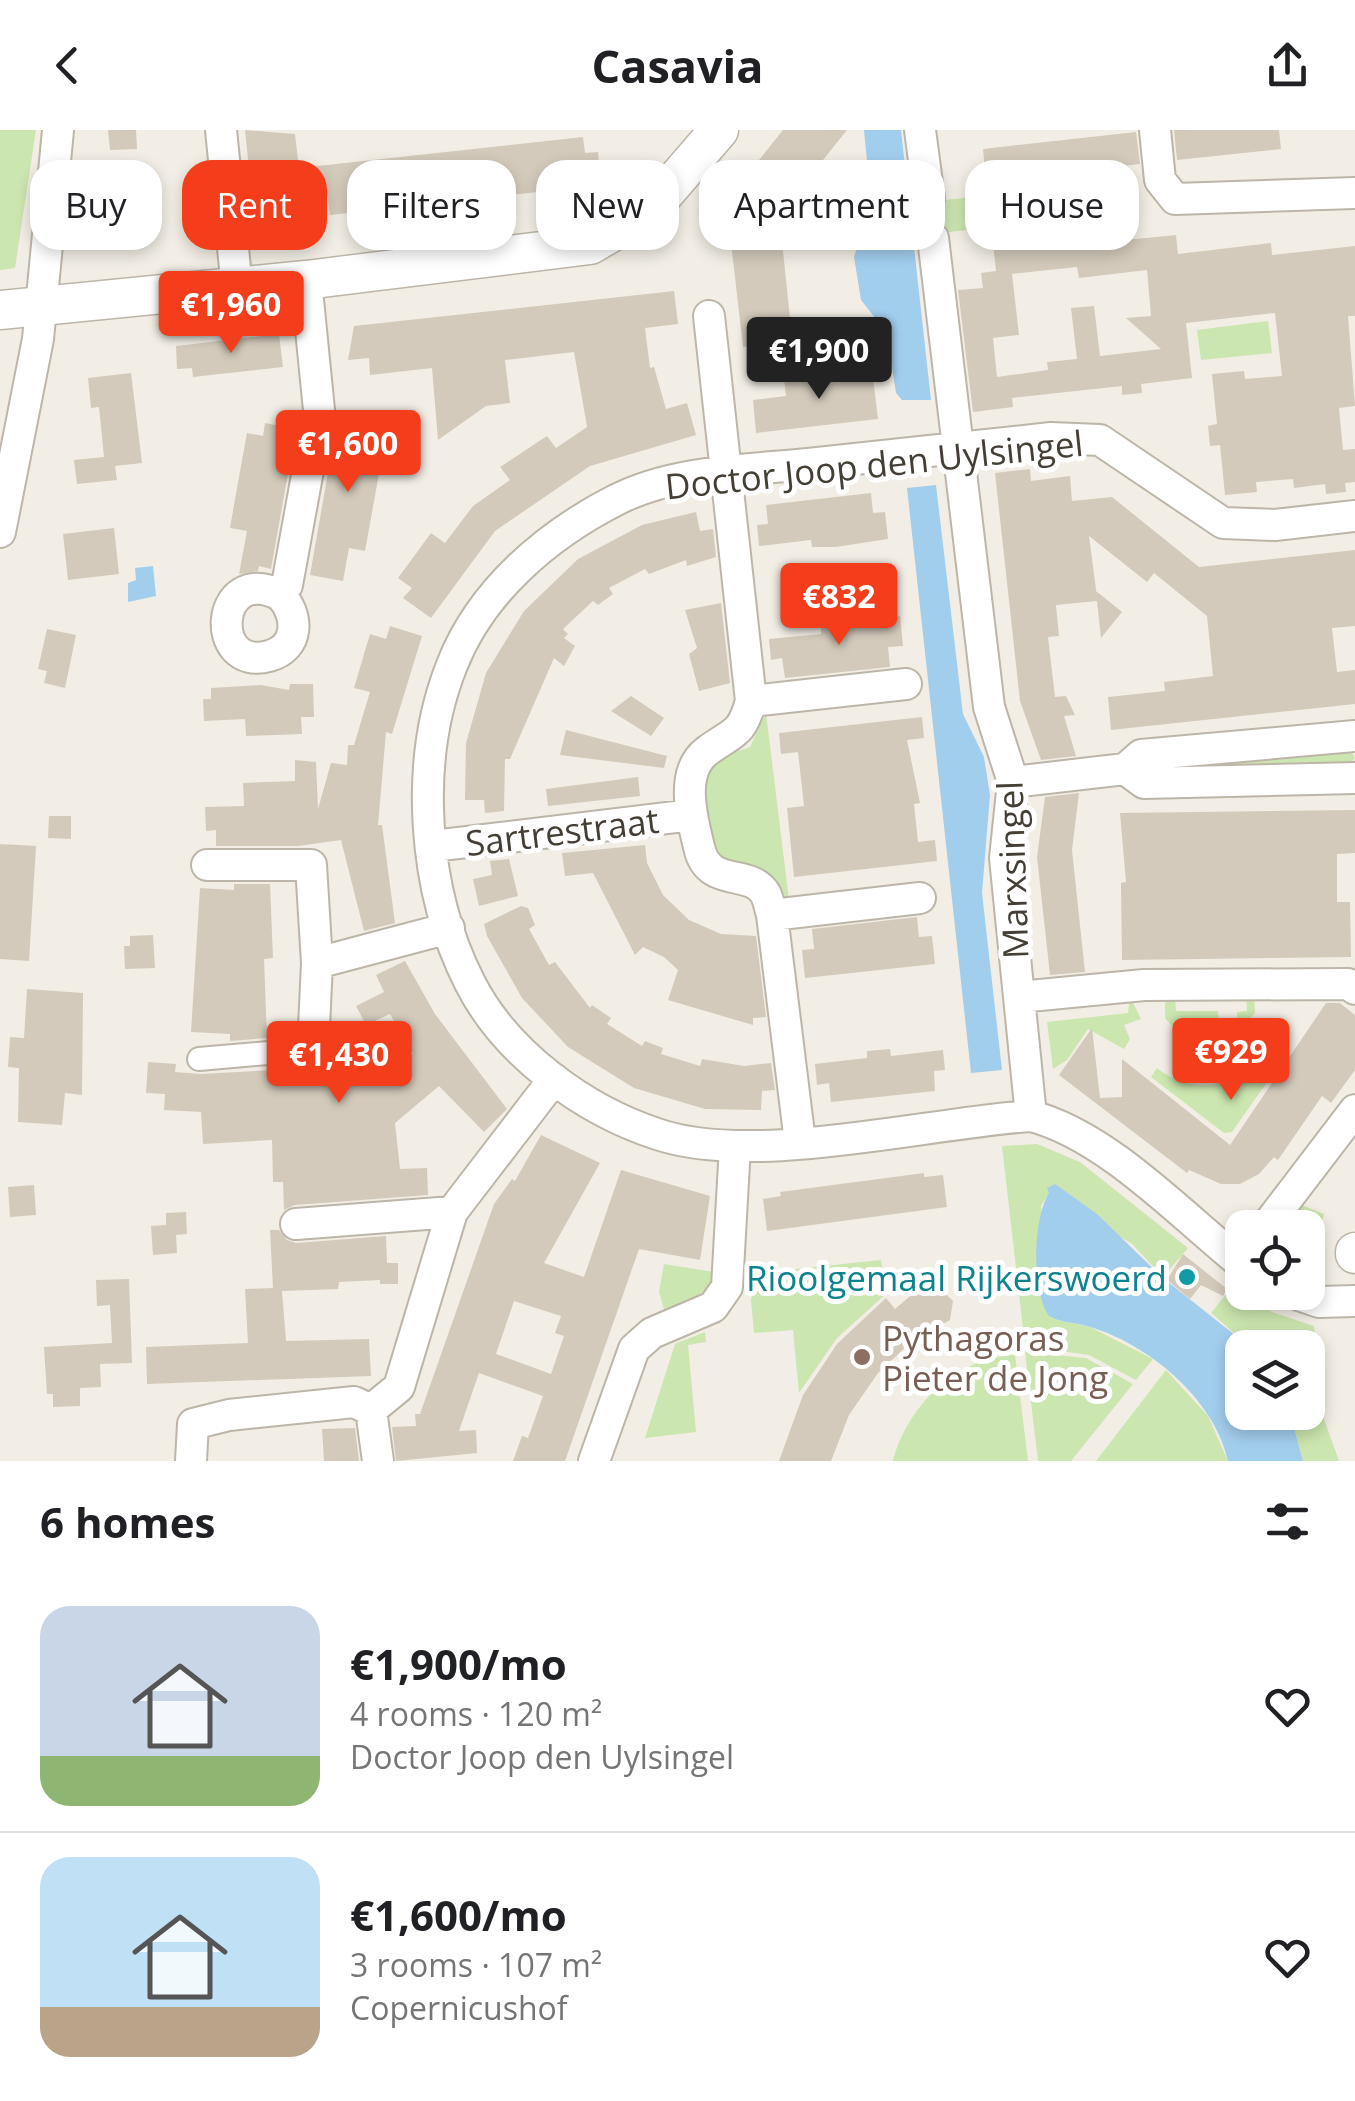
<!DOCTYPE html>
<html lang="en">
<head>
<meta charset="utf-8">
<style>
  body { margin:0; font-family:"Open Sans",sans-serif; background:#f6f6f6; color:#202124; height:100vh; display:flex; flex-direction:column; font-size:38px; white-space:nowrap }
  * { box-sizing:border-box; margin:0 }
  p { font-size:32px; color:#757577 }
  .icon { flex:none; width:55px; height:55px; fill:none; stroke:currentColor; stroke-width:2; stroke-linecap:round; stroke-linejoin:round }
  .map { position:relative; height:1331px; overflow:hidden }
  .sheet { display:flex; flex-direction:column; background:#fff; flex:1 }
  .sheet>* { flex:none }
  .hud { position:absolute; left:30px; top:30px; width:1295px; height:90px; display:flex; gap:20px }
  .buttons { position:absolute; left:1225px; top:1080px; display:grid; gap:20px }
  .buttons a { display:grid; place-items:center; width:100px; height:100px; border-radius:20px; background:#fff; box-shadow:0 5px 15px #0003; font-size:50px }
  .price { position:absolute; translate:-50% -85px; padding:0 22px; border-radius:10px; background:#f43d1b; color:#fff; font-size:32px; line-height:65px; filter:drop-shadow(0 2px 5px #0008) }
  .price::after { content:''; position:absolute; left:50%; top:60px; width:30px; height:22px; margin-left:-15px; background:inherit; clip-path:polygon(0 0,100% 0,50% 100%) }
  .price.on { background:#222; color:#fff }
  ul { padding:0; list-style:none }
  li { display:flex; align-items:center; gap:30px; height:250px; padding:0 40px }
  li+li { border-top:2px solid #e0e0e0 }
  li span { display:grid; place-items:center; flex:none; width:280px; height:200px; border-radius:30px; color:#555 }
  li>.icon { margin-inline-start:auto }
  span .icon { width:120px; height:120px; fill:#fffc; stroke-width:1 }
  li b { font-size:42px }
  h2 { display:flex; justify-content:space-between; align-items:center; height:120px; padding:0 40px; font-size:42px }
  .tag { padding:0 35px; border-radius:30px; background:#fff; box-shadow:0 5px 15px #0003; font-size:35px; line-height:90px }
  .tag.on { background:#f43d1b; color:#fff }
  header { display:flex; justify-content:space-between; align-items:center; height:130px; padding:0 40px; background:#fff; font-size:45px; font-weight:700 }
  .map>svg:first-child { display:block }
  .green { fill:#cce6af }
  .water { fill:#a2ceee }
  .building { fill:#d3cabb; fill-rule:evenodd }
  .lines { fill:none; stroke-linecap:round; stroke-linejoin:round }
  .pedestrian-casing { stroke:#bdb6a8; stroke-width:26 }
  .minor-casing { stroke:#bdb6a8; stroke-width:34 }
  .tertiary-casing { stroke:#bdb6a8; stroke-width:41 }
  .pedestrian { stroke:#fff; stroke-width:22 }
  .minor { stroke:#fff; stroke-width:30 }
  .tertiary { stroke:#fff; stroke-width:38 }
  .culture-dot { fill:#0f9aa8; stroke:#fff; stroke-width:4 }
  .education-dot { fill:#8d6e63; stroke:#fff; stroke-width:4 }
  .labels { text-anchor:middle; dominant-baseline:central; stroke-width:10; stroke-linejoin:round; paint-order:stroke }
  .street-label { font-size:35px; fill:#443e35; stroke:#fff }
  .culture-label { font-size:35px; fill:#0d838f; stroke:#fff; text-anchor:end }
  .education-label { font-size:35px; fill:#785e54; stroke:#fff; text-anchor:start }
</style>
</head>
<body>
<header><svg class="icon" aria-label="back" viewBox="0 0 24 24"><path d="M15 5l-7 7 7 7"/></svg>Casavia<svg class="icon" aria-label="share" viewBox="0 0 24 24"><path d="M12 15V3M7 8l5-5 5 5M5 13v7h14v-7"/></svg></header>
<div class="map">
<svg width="1355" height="1331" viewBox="0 0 1355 1331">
  <rect width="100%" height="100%" fill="#f2eee5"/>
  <path class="green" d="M0 0H36L15 138 0 140Z
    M1049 61 1053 90 986 97 981 70Z
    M973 67 978 99 940 103 935 71Z
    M1268 191 1272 223 1201 230 1197 200Z
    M766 583 789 770 758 739 720 726C708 705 697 655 714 634 723 624 738 622 750 617Z
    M1345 612 1355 628 1348 637 1150 639Z
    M1246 863 1254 868 1255 883 1230 909 1226 900 1198 904 1197 912 1180 905 1165 888V873L1175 865 1176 881H1218L1219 896 1237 895V882L1247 881Z
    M1130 867 1141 889 1124 895 1130 909 1124 919 1088 899 1067 930 1053 939 1047 892 1128 883Z
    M1278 920 1286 925 1232 1002 1224 1003 1151 947 1157 938C1198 971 1244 951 1278 920Z
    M1037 1014 1080 1032 1188 1118 1163 1147 1132 1114 1049 1063 1041 1076 1057 1190 1088 1196 1153 1229 1136 1250 1089 1225 1025 1216 1002 1016Z
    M1299 1074 1324 1084 1308 1144V1098H1280Z
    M881 1130 886 1164 837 1208 799 1263 793 1200 754 1203 751 1170 757 1143Z
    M664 1134 720 1143 710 1163 665 1183 659 1162Z
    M1234 1154 1272 1182 1314 1196 1324 1289 1339 1331H1303L1290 1283 1308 1282V1218L1250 1217 1211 1183Z
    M705 1202 706 1212 688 1215 696 1302 645 1308 675 1214Z
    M1025 1222 1086 1228 1133 1254 1071 1331H1038Z
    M1015 1225 1028 1331H893C907 1277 956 1227 1015 1225Z
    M1166 1240 1208 1286 1228 1331H1096Z"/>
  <path class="water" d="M864 0H901L931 270H902L896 263 887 203 861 170 854 127 871 74Z
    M936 355 963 584 984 627 990 665 982 763 1002 940 971 943 907 358Z
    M153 436 156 466 128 472V453L136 450 135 438Z
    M1055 1054 1097 1084 1163 1148 1250 1217 1242 1218V1282L1290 1283 1303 1331H1228C1214 1268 1147 1213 1087 1196 1074 1192 1061 1193 1049 1186 1031 1161 1033 1088 1049 1063L1047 1058Z"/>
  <path class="building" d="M108 0H136L137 19 110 20Z
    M245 0 295 4 299 38 583 7 585 23 598 22 601 55 330 85 326 57 285 61 288 94 255 98Z
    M783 0H847L795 65 800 109 782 111 791 198 775 200 776 213 743 217 729 95 732 83 759 80 735 60Z
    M1174 0H1279L1281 19 1177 30Z
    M1136 2 1140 34 1037 46 1038 55 1018 57 1017 48 986 51 983 19Z
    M123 61 128 104 108 106 107 97 94 99 92 75 102 74 101 63Z
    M1043 99 1044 108 1125 101V110L1176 105 1178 124 1271 113 1272 125 1355 116V186H1348L1355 276 1339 278 1343 320 1355 319V352L1345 353 1346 362 1326 364 1325 354 1294 358 1293 349 1256 352 1257 362 1225 365 1220 315 1210 316 1208 296 1217 294 1212 244 1244 241 1245 249 1282 246 1275 183 1186 193 1192 248 1141 254 1142 263 1122 265V256L1012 268 1013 277 973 282 958 160 983 158 981 143 996 141 993 113 1024 111 1023 101ZM1077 137 1079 148 1147 140 1151 186 1126 188 1161 219 1100 226 1094 176 1071 178 1077 229 1047 232 1048 240 997 247 993 208 1019 205 1012 144Z
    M674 161 678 194 645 198 650 238 654 237 666 279 687 273 696 305 590 336 495 401 431 488 403 468 412 458 398 448 431 403 445 413 473 376 510 350 500 337 547 306 556 318 587 297 585 285 574 222 505 230 510 273 486 276 438 310 432 238 370 245 369 228 348 230 354 196Z
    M279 204 283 237 193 247 192 238 177 239 176 216Z
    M872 240 878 289 756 303 753 270 786 266 784 249Z
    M131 243 142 333 115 336 117 350 77 354 74 330 104 327 99 277 91 278 88 248Z
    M338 286 388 294 365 421 349 418 343 451 310 445Z
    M265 293 296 299 271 439 259 436 258 441 239 444 247 401 230 398 235 369 247 303 263 306Z
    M1030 339 1031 351 1070 346 1072 371 1112 367 1199 437 1355 420V496L1332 498 1337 542 1355 540V574L1111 600 1108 567 1165 561 1164 552 1213 546 1207 486 1154 443 1147 452 1089 406 1097 467 1096 461 1122 482 1101 508 1097 471 1056 475 1059 506 1048 507 1055 567 1066 566 1075 585 1064 586 1076 626 1041 630 1020 571 995 343Z
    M871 363 873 383 885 382 888 409 836 417H812L811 410 759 416 757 395 768 394 766 375Z
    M696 382 700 401 713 399 716 427 687 436 686 430 649 444 645 439 609 458 613 464 598 475 593 471 563 499 568 504 564 508 575 516 564 536 554 528 510 629H505L504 681 485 683 484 670H465L466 613 486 543 524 481 578 429 642 395Z
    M114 398 119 444 68 450 63 404Z
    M721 473 730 553 699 561 689 524 697 518 685 480Z
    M900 486 903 516 888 517 890 537 785 548 782 528 771 530 769 509 821 504V497Z
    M390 496 422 506 392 604 386 602 378 695H382L395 793 364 801 341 710 298 716H216V700L206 701 205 677 244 676 243 653 295 651V630L316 632 318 679 331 633 347 635 348 615H354L370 562 354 558 370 504 386 509Z
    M47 499 76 505 65 558 44 553 47 541 38 539Z
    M290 554H313L314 587H301L302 604 246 606 245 589 204 591 203 569H211V558L261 555 289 560Z
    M631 566 664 588 651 606 611 581Z
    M922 587 924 608 907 610 920 673 914 674 918 712 935 710 937 731 794 747 787 678 804 676 798 622 781 624 779 603Z
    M566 600 667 626 664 638 560 625Z
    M638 647 640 666 548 676 546 659Z
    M1079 663 1072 720 1085 842 1050 845 1037 727 1045 667Z
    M1355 680V723L1337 724V772H1350L1351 827 1122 830 1121 753 1126 752 1120 683Z
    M49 686H71V709L48 708Z
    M0 714 36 716 29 831 0 829Z
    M645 715 647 733 663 765 689 790 721 804 756 806 766 887 753 888V895L668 870 678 840 664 827 643 817 635 825 593 743 565 746 562 723Z
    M509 729 518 766 479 776 473 749 492 745 490 731Z
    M234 754H270L273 828 264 829 267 908 230 911V904L191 902 200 758 234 760Z
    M521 776 528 778 535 795 529 799 549 835 555 832 590 878 592 875 611 888 607 894 642 916 645 911 663 918 661 924 700 936 702 929 744 936 771 933 775 960 762 961 761 980 705 979 634 958 568 917 522 868 487 806 484 794Z
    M917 787 919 807 932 806 935 834 805 848 802 820 814 819 812 799Z
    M153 805 155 838 125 839 124 816H130V806Z
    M405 831 435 884 507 979 484 1002 439 956 395 993 400 1039 427 1038 428 1065 295 1075 284 1080 283 1052H273L272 1010 203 1014 201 982 164 980 165 964 146 963 148 932 176 934 175 942 200 944 369 935 370 955 413 924 390 884 366 895 356 876 384 862 376 845Z
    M27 859 83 863 82 965 65 963 62 995 18 992 19 938 8 937 10 907 24 908Z
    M1326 873H1340L1355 885V940L1331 973 1322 966 1278 1030 1274 1027 1259 1044 1240 1054H1221L1189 1040 1187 1043 1059 945 1092 898 1100 968 1122 967V929L1230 1015Z
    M890 919 891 926 943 920 945 940 934 941 935 961 831 972 829 953 817 955 815 934 867 928V921Z
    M541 1005 600 1033 544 1133 584 1147 621 1040 710 1066 700 1130 639 1119 565 1331H513L522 1306 528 1308 543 1266 479 1243 459 1301 476 1300 477 1323 396 1331 392 1297 416 1296 415 1284H420L494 1074 512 1049 515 1051ZM514 1171 561 1186 555 1203 564 1206 551 1244 496 1224Z
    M924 1043V1047L943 1045 947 1077 767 1101 763 1069 781 1066 780 1062Z
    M34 1055 36 1085 10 1087 8 1057Z
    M186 1082 187 1104 176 1105 177 1123 153 1125 151 1096 166 1095V1083Z
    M270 1100H279L287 1110 296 1113 386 1106 387 1133H398V1154H380V1150L339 1152 338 1159 282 1161 286 1211 369 1209 371 1246 147 1254 146 1217 248 1213 245 1159 273 1158Z
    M1183 1124 1227 1159 1223 1166 1201 1155 1190 1169 1167 1150Z
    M129 1149 132 1233 100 1234 101 1257 80 1258V1276L53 1277V1264H47L44 1217 112 1213 110 1175 97 1176 96 1150Z
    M930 1149 953 1171 950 1190 910 1213 878 1243 849 1285 831 1331H779L803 1265 837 1214 886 1168 895 1179Z
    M355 1298 359 1331H324L322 1299Z"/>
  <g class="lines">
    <defs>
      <path id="pedestrian" d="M199 929 313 919"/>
      <path id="minor" d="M221 0 237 158
        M920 0 929 68
        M1155 0 1160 50 1175 69 1355 63
        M933 108 989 577 1013 652 1005 728 1031 986
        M709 186 751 571C741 606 734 601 707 621 679 642 692 688 699 717 708 759 749 738 765 763 768 768 770 778 772 785L800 1012
        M0 402 38 209 58 0
        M280 465C299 484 300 518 269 526 208 543 214 432 280 465L287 455 319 280 306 150
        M751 571 906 554
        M1125 639 1144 653 1355 648
        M1013 652 1125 639 1141 625 1355 606
        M433 716 692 685
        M207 735H311L317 833 313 919
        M772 785 920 768
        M317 833 449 798
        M1019 867 1144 855 1348 854 1355 859
        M296 1094 452 1082
        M1265 1098 1355 980
        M1242 1134C1181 1085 1106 1005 1031 986 925 993 754 1037 657 1004 584 980 506 924 470 853 423 761 413 632 452 535 481 461 547 405 616 370 672 341 745 340 808 334 889 325 970 317 1051 308L1100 310 1223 393 1275 395 1355 386
        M1290 1162 1319 1172 1355 1171
        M371 1280 378 1331
        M191 1331 193 1294 229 1285 354 1272 371 1280 399 1257 452 1082 554 949
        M594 1331 634 1219 652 1203 713 1177 727 1157 735 1016"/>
      <path id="tertiary" d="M0 180 306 150 590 115 650 80 719 0
        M1355 1122V1124"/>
    </defs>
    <use href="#pedestrian" class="pedestrian-casing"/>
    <use href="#minor" class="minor-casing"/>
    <use href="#tertiary" class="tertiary-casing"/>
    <use href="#pedestrian" class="pedestrian"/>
    <use href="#minor" class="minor"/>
    <use href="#tertiary" class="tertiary"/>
  </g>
  <circle class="culture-dot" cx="1187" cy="1147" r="10"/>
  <circle class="education-dot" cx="862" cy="1227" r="10"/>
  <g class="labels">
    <g class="street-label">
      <text transform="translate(874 334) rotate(-6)">Doctor Joop den Uylsingel</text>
      <text transform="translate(562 701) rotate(-7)">Sartrestraat</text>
      <text transform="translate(1012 740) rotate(-92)">Marxsingel</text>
    </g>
    <g class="culture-label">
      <text x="1167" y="1147">Rioolgemaal Rijkerswoerd</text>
    </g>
    <g class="education-label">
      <text x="882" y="1207">Pythagoras<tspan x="882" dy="40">Pieter de Jong</tspan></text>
    </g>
  </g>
</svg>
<div class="buttons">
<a><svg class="icon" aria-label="locate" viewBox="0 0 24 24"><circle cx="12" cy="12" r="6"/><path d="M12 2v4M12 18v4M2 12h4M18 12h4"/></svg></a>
<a><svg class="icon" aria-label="layers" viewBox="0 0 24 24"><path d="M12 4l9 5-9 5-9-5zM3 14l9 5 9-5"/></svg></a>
</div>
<b class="price" style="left:231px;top:226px">€1,960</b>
<b class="price on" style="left:819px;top:272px">€1,900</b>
<b class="price" style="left:348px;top:365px">€1,600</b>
<b class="price" style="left:839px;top:518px">€832</b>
<b class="price" style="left:1231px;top:973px">€929</b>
<b class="price" style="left:339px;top:976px">€1,430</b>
<div class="hud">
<a class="tag">Buy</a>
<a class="tag on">Rent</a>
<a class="tag">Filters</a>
<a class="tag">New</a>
<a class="tag">Apartment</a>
<a class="tag">House</a>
</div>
</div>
<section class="sheet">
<h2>6 homes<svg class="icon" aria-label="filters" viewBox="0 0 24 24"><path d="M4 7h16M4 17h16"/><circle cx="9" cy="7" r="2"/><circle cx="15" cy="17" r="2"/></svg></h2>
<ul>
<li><span style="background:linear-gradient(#c9d6e8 75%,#8fb573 0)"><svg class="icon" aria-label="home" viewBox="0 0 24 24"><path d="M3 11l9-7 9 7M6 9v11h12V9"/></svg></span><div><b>€1,900/mo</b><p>4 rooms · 120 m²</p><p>Doctor Joop den Uylsingel</p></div><svg class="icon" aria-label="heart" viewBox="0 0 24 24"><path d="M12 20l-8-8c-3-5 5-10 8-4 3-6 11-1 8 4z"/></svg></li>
<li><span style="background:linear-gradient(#bfe0f5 75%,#b9a48a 0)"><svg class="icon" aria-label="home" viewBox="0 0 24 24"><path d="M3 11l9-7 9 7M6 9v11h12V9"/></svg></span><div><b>€1,600/mo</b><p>3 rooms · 107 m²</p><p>Copernicushof</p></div><svg class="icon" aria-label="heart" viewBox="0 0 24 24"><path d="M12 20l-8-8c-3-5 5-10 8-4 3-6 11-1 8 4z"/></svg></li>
</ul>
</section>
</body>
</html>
